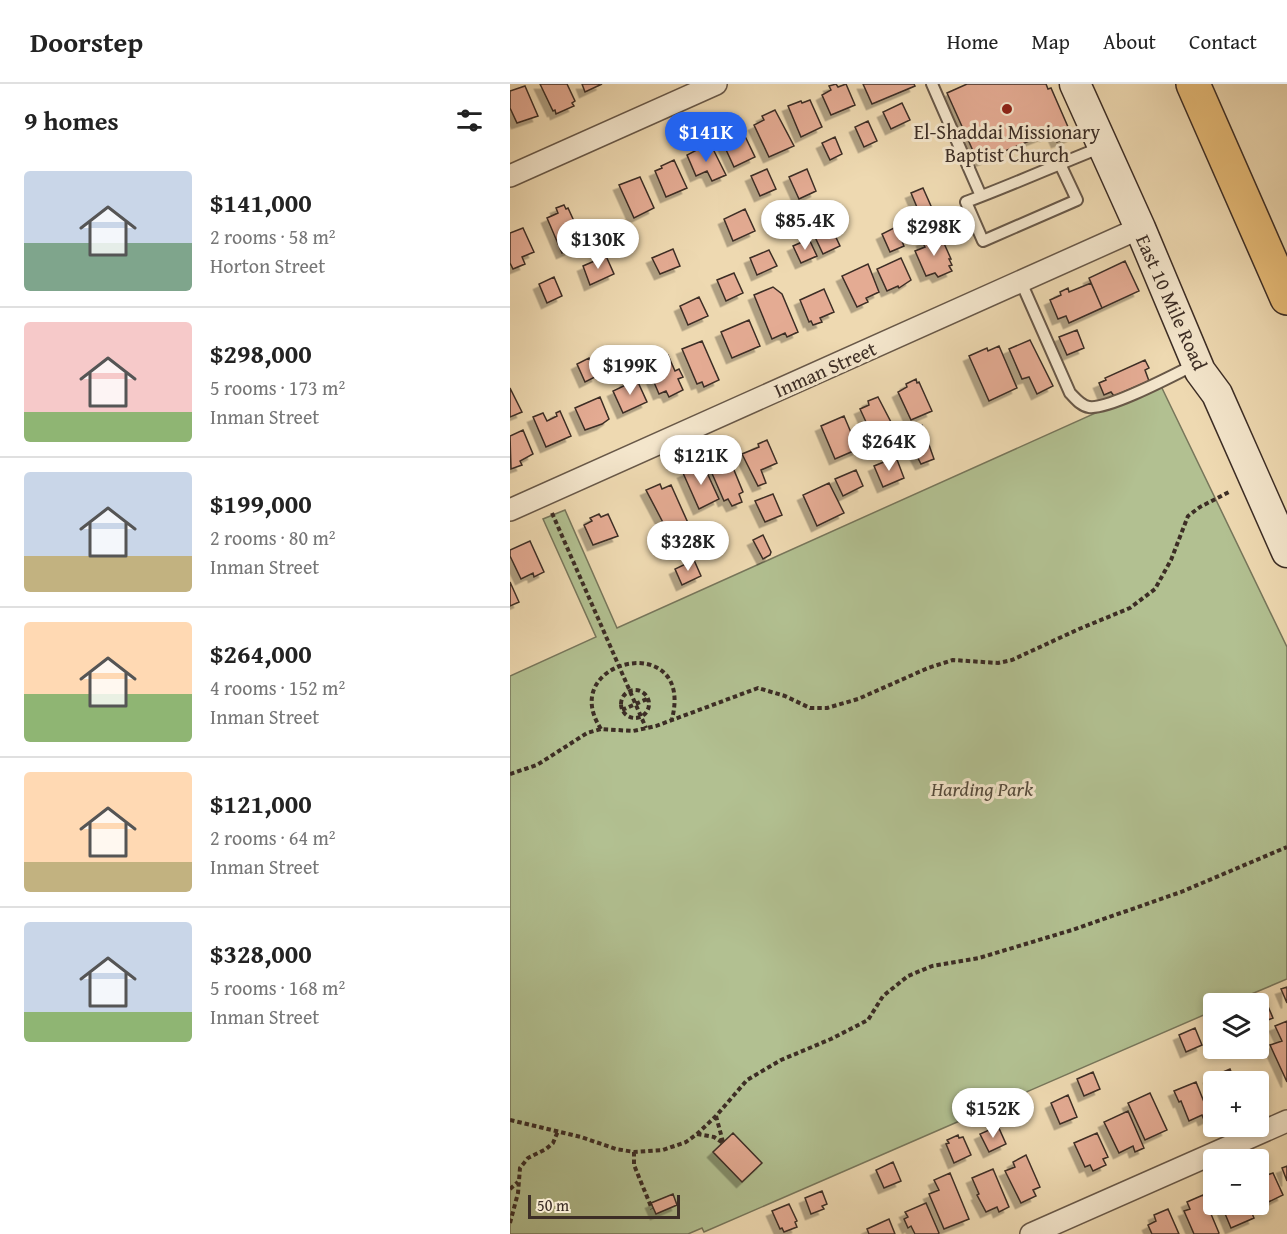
<!DOCTYPE html>
<html lang="en">
<head>
<meta charset="utf-8">
<style>
  body { margin:0; font-family:"Gentium Book Plus",serif; background:#f6f6f6; color:#222; height:100vh; display:flex; flex-direction:column; font-size:22px; white-space:nowrap }
  * { box-sizing:border-box; margin:0 }
  p { font-size:20px; color:#767676 }
  .icon { flex:none; width:33px; height:33px; fill:none; stroke:currentColor; stroke-width:2; stroke-linecap:round; stroke-linejoin:round }
  .map { position:relative; flex:1; overflow:hidden }
  .details { display:flex; flex-direction:column; background:#fff; width:510px }
  .details>* { flex:none }
  .tools { position:absolute; left:693px; top:909px; display:grid; gap:12px }
  .tools a { display:grid; place-items:center; width:66px; height:66px; border-radius:6px; background:#fff; box-shadow:0 3px 9px #0003; font-size:30px }
  .scale { position:absolute; left:18px; bottom:15px; width:152px; box-sizing:border-box; padding-left:6px; border:3px solid #3c2d25; border-top:0; font-size:16px; line-height:21px; white-space:nowrap; color:#3c2d25; -webkit-text-stroke:4px #f4e6cc; paint-order:stroke }
  .price { position:absolute; translate:-50% -51px; padding:0 14px; border-radius:21px; background:#fff; color:#222; font-size:20px; line-height:39px; filter:drop-shadow(0 2px 3px #0008) }
  .price::after { content:''; position:absolute; left:50%; top:36px; width:18px; height:14px; margin-left:-9px; background:inherit; clip-path:polygon(0 0,100% 0,50% 100%) }
  .price.active { background:#2563eb; color:#fff }
  ul { padding:0; list-style:none }
  li { display:flex; align-items:center; gap:18px; height:150px; padding:0 24px }
  li+li { border-top:2px solid #e0e0e0 }
  li span { display:grid; place-items:center; flex:none; width:168px; height:120px; border-radius:6px; color:#555 }
  li>.icon { margin-inline-start:auto }
  span .icon { width:72px; height:72px; fill:#fffc; stroke-width:1 }
  li b { font-size:26px }
  h2 { display:flex; justify-content:space-between; align-items:center; height:72px; padding:0 24px; font-size:26px }
  header { display:flex; align-items:center; gap:36px; box-sizing:border-box; height:84px; padding:0 30px; background:#fff; border-bottom:2px solid #e0e0e0 }
  header strong { font-size:28px }
  nav { display:flex; gap:33px; margin-inline-start:auto; font-size:21px }
  main { display:flex; flex:1; min-height:0 }
  .map>svg:first-child { display:block }
  .green { fill:#b2c091; stroke:#77765b; stroke-width:1.5 }
  .building { fill:#e4ab93; stroke:#3c2d25; stroke-width:1.5; filter:url(#shadow) }
  .lines { fill:none; stroke-linecap:round; stroke-linejoin:round }
  .lane-casing { stroke:#685848; stroke-width:14 }
  .street-casing { stroke:#685848; stroke-width:24 }
  .secondary-casing { stroke:#3c2d25; stroke-width:33 }
  .highway-casing { stroke:#3c2d25; stroke-width:36 }
  .path { stroke:#3c2d25; stroke-width:4; stroke-dasharray:4.5 3; stroke-linecap:butt }
  .lane { stroke:#f4e6cc; stroke-width:10 }
  .street { stroke:#f4e6cc; stroke-width:21 }
  .secondary { stroke:#f4e6cc; stroke-width:30 }
  .highway { stroke:#e7bc78; stroke-width:33 }
  .poi-dot { fill:#8f2418; stroke:#f4e6cc; stroke-width:2 }
  .labels { text-anchor:middle; dominant-baseline:central; stroke-width:6; stroke-linejoin:round; paint-order:stroke }
  .poi-label { font-size:20px; fill:#3c2d25; stroke:#f4e6cc }
  .street-label { font-size:20px; fill:#3c2d25; stroke:#f4e6cc }
  .park-label { font-size:20px; font-style:italic; fill:#544a3b; stroke:#f4e6cc }
</style>
</head>
<body>
<header>
<strong>Doorstep</strong>
<nav><a>Home</a><a>Map</a><a>About</a><a>Contact</a></nav>
</header>
<main>
<section class="details">
<h2>9 homes<svg class="icon" aria-label="filters" viewBox="0 0 24 24"><path d="M4 7h16M4 17h16"/><circle cx="9" cy="7" r="2"/><circle cx="15" cy="17" r="2"/></svg></h2>
<ul>
<li><span style="background:linear-gradient(#c9d6e8 60%,#7fa58c 0)"><svg class="icon" aria-label="home" viewBox="0 0 24 24"><path d="M3 11l9-7 9 7M6 9v11h12V9"/></svg></span><div><b>$141,000</b><p>2 rooms · 58 m²</p><p>Horton Street</p></div></li>
<li><span style="background:linear-gradient(#f6c9c9 75%,#8fb573 0)"><svg class="icon" aria-label="home" viewBox="0 0 24 24"><path d="M3 11l9-7 9 7M6 9v11h12V9"/></svg></span><div><b>$298,000</b><p>5 rooms · 173 m²</p><p>Inman Street</p></div></li>
<li><span style="background:linear-gradient(#c9d6e8 70%,#c2b280 0)"><svg class="icon" aria-label="home" viewBox="0 0 24 24"><path d="M3 11l9-7 9 7M6 9v11h12V9"/></svg></span><div><b>$199,000</b><p>2 rooms · 80 m²</p><p>Inman Street</p></div></li>
<li><span style="background:linear-gradient(#ffd9b3 60%,#8fb573 0)"><svg class="icon" aria-label="home" viewBox="0 0 24 24"><path d="M3 11l9-7 9 7M6 9v11h12V9"/></svg></span><div><b>$264,000</b><p>4 rooms · 152 m²</p><p>Inman Street</p></div></li>
<li><span style="background:linear-gradient(#ffd9b3 75%,#c2b280 0)"><svg class="icon" aria-label="home" viewBox="0 0 24 24"><path d="M3 11l9-7 9 7M6 9v11h12V9"/></svg></span><div><b>$121,000</b><p>2 rooms · 64 m²</p><p>Inman Street</p></div></li>
<li><span style="background:linear-gradient(#c9d6e8 75%,#8fb573 0)"><svg class="icon" aria-label="home" viewBox="0 0 24 24"><path d="M3 11l9-7 9 7M6 9v11h12V9"/></svg></span><div><b>$328,000</b><p>5 rooms · 168 m²</p><p>Inman Street</p></div></li>
</ul>
</section>
<div class="map">
<svg width="777" height="1150" viewBox="0 0 777 1150">
  <defs>
    <filter id="shadow"><feDropShadow dx="-5.5" dy="5.5" stdDeviation="0" flood-color="#0004"/></filter>
  </defs>
  <rect width="100%" height="100%" fill="#eed9b1"/>
  <filter id="stains"><feTurbulence type="fractalNoise" baseFrequency=".00333" numOctaves="4"/><feColorMatrix values="0 0 0 0 .2 0 0 0 0 .09 0 0 0 0 .02 0 0 0 .5 -.17"/></filter>
  <radialGradient id="worn" r=".72"><stop offset=".6" stop-color="#630" stop-opacity="0"/><stop offset="1" stop-color="#630" stop-opacity=".3"/></radialGradient>
  <path class="green" d="M650 300 777 563V895L720 919 704 920 703 927 194 1148 192 1144 178 1150H0V592L86 553 33 435 55 426 107 544Z"/>
  <path class="building" d="M30 0H57L65 17 62 19 64 22 46 30 45 26 43 27Z
    M72 0H92L75 8Z
    M326 0 328 3 336 0 345 21 321 31 312 11 321 6 319 2Z
    M353 0H404L405 2 362 20Z
    M457 0H536L538 5 541 4 562 52 547 58 543 49 535 52 534 51 468 78 437 9Z
    M15 2 28 32 7 39 0 24V7Z
    M300 16 312 43 291 53 278 22 291 17 292 19Z
    M392 19 400 36 381 45 373 28Z
    M265 26 284 62 259 73 244 41 254 36 252 32Z
    M358 37 367 57 354 63 345 43Z
    M232 46 245 73 224 83 212 57Z
    M325 53 332 70 320 76 312 59Z
    M200 59 216 91 202 97 197 87 186 92 177 71Z
    M164 76 177 104 156 113 145 87 152 84 151 82Z
    M257 85 266 105 250 112 241 92Z
    M297 85 306 107 289 115 279 93Z
    M130 93 144 124 124 134 109 101Z
    M413 104 421 122 409 128 401 109Z
    M54 121 56 125 58 124 74 159 52 169 37 134 48 129 46 124Z
    M235 125 245 147 223 157 214 135Z
    M386 143 394 162 380 168 372 150Z
    M13 144 24 168 12 173 15 180 3 185 0 179V149Z
    M322 145 330 162 313 170 305 153Z
    M426 150 430 159 433 157 441 175H439L442 181 439 182 442 187 428 193 425 189 416 192 405 167 415 163 412 157Z
    M299 155 307 172 291 179 283 162Z
    M163 165 170 182 150 190 142 174Z
    M259 166 267 182 247 191 240 174Z
    M96 172 104 190 80 201 73 182Z
    M391 174 401 196 389 204 388 202 377 207 367 185Z
    M615 177 629 207 592 224 579 194Z
    M358 180 369 208 356 214 358 218 347 223 332 192Z
    M224 189 233 209 216 217 207 196Z
    M44 193 52 212 37 219 29 200Z
    M581 199 592 224 559 239 556 232 548 235 540 216 551 211 550 208 558 204 559 208Z
    M263 203 272 210 288 248 277 253 275 249 262 255 244 211Z
    M314 205 324 228 310 234 312 238 303 241 301 237 299 238 290 216Z
    M189 213 198 232 178 241 170 222Z
    M239 236 250 262 222 274 211 248Z
    M567 246 574 264 557 271 549 253Z
    M520 256 543 302 527 310 519 293 512 295 499 265Z
    M192 257 209 296 194 303 192 298 187 300 172 265Z
    M489 262 507 304 479 317 459 272 477 264 478 267Z
    M121 263 128 280 114 287 106 270Z
    M158 271 165 287 169 285 173 293 168 295 173 306 159 313 156 307 149 310 140 289 147 286 143 278Z
    M79 274 87 292 75 298 67 280Z
    M635 276 639 284 635 286 639 297 604 312 601 308 594 311 589 299 596 296 595 294Z
    M123 294 124 298 127 296 137 318 113 329 103 307 118 300 116 297Z
    M406 295 407 299 409 298 422 327 401 336 388 308 397 303 396 300Z
    M0 304 12 328 0 333Z
    M90 313 99 335 92 340 75 346 65 324Z
    M368 313 384 344 363 353 350 325 359 321 358 317Z
    M50 327 61 352 36 363 23 333 33 329 37 337 47 332 46 329Z
    M334 332 348 365 325 375 311 342Z
    M412 341 424 375 411 380 395 349Z
    M13 346 23 370 10 377 12 381 1 385 0 352Z
    M257 356 267 379 251 386 256 399 248 402 232 370 249 363 248 360Z
    M208 373 210 378 219 374 233 408 229 410 232 418 222 422 218 415 214 417 197 378Z
    M386 373 394 394 373 403 364 382Z
    M193 380 209 415 189 425 173 389Z
    M346 386 353 402 333 412 325 395Z
    M319 399 334 429 307 442 293 411Z
    M150 400 152 405 161 401 187 459 173 466 163 446 158 448 136 406Z
    M263 410 272 431 255 438 245 417Z
    M89 430 91 433 98 430 108 452 83 461 74 441 82 437 80 434Z
    M253 451 261 468 260 471 253 475 243 456Z
    M20 457 34 488 24 493 23 489 11 495 0 472V466Z
    M184 476 191 492 172 501 165 485Z
    M0 498 9 518 0 522Z
    M777 903V919L771 905Z
    M754 913 763 934 748 940V920H739Z
    M777 937V998L760 961 772 957 765 942Z
    M685 944 692 961 676 968 669 951Z
    M720 985 725 998H704V1005L699 994Z
    M583 988 590 1005 574 1012 567 995Z
    M686 998 700 1033 694 1036 692 1031 679 1037 671 1017 669 1018 664 1007Z
    M640 1009 657 1046 635 1056 618 1019Z
    M558 1011 567 1033 550 1040 541 1019Z
    M618 1027 634 1064 625 1068 623 1062 609 1069 594 1038Z
    M488 1042 496 1060 479 1068 470 1050Z
    M223 1049 252 1079 232 1098 203 1068Z
    M587 1049 598 1073 593 1075 596 1081 583 1087 580 1081 575 1083 564 1059Z
    M448 1051 449 1054 453 1053 461 1071 444 1079 436 1060 439 1059 437 1056Z
    M516 1071 530 1103 523 1106 526 1112 511 1119 495 1087 505 1083 503 1078Z
    M383 1078 391 1097 374 1104 366 1086Z
    M777 1082V1097L772 1084Z
    M483 1085 499 1123 489 1128 487 1123 476 1128 467 1111 469 1110 462 1094Z
    M440 1089 459 1135 434 1145 419 1110 429 1106 424 1096Z
    M763 1089 773 1111 748 1123V1094Z
    M312 1107 317 1120 312 1122 314 1125 301 1130 295 1114Z
    M163 1110 167 1121 146 1130 141 1119Z
    M693 1111 709 1149 708 1150H684L674 1127 680 1125 677 1118Z
    M416 1119 429 1149 428 1150H405L401 1142 398 1144 394 1135 398 1133 395 1128Z
    M279 1120 287 1137 285 1138 287 1143 274 1148 272 1144 270 1145 262 1127Z
    M711 1120H738L744 1134 721 1144Z
    M658 1125 669 1150H642L638 1141 646 1137 644 1131Z
    M379 1135 385 1150H359L357 1145Z"/>
  <g class="lines">
    <defs>
      <path id="lane" d="M422 0 471 112
        M550 80 567 116 473 157 456 118C502 101 546 81 592 63
        M511 198 560 309C565 314 571 322 579 323 598 326 664 291 684 281"/>
      <path id="street" d="M0 92 206 0
        M0 426 630 144
        M521 1150 777 1037"/>
      <path id="secondary" d="M565 0 630 144 690 287 707 310 777 468"/>
      <path id="highway" d="M683 0 777 214"/>
    </defs>
    <use href="#lane" class="lane-casing"/>
    <use href="#street" class="street-casing"/>
    <use href="#secondary" class="secondary-casing"/>
    <use href="#highway" class="highway-casing"/>
    <path class="path" d="M42 429 136 644
      M111 620a14 14 0 1 1 28 0a14 14 0 1 1-28 0Z
      M112 626 137 615
      M91 645C45 575 185 545 162 635
      M0 690 27 681 77 649 91 645 123 647 146 642 248 604 275 612 300 624H317L348 615 418 584 443 576 488 579 502 576 569 545 620 524 645 505 661 476 678 432 690 423 721 407
      M206 1032 213 1058
      M0 1036 71 1053 106 1065 124 1068 153 1066 176 1058 187 1050 206 1032 237 996 271 976 321 955 358 936 373 912 398 892 422 882 469 874 562 846 671 808 777 763
      M187 1050 204 1053 213 1059
      M124 1068V1081L142 1125
      M0 1105 8 1098
      M0 1139 8 1109 10 1084 18 1074 36 1065 43 1059 48 1047"/>
    <use href="#lane" class="lane"/>
    <use href="#street" class="street"/>
    <use href="#secondary" class="secondary"/>
    <use href="#highway" class="highway"/>
  </g>
  <circle class="poi-dot" cx="497" cy="25" r="6"/>
  <g class="labels">
    <g class="poi-label">
      <text x="497" y="47">El-Shaddai Missionary<tspan x="497" dy="23">Baptist Church</tspan></text>
    </g>
    <g class="street-label">
      <text transform="translate(662 218) rotate(66)">East 10 Mile Road</text>
      <text transform="translate(315 285) rotate(-24)">Inman Street</text>
    </g>
    <g class="park-label">
      <text x="472" y="704">Harding Park</text>
    </g>
  </g>
  <rect width="100%" height="100%" filter="url(#stains)"/>
  <rect width="100%" height="100%" fill="url(#worn)"/>
</svg>
<div class="tools">
<a><svg class="icon" aria-label="layers" viewBox="0 0 24 24"><path d="M12 4l9 5-9 5-9-5zM3 14l9 5 9-5"/></svg></a>
<a>+</a>
<a>−</a>
</div>
<div class="scale">50 m</div>
<b class="price active" style="left:196px;top:79px">$141K</b>
<b class="price" style="left:295px;top:167px">$85.4K</b>
<b class="price" style="left:424px;top:173px">$298K</b>
<b class="price" style="left:88px;top:186px">$130K</b>
<b class="price" style="left:120px;top:312px">$199K</b>
<b class="price" style="left:379px;top:388px">$264K</b>
<b class="price" style="left:191px;top:402px">$121K</b>
<b class="price" style="left:178px;top:488px">$328K</b>
<b class="price" style="left:483px;top:1055px">$152K</b>
</div>
</main>
</body>
</html>
